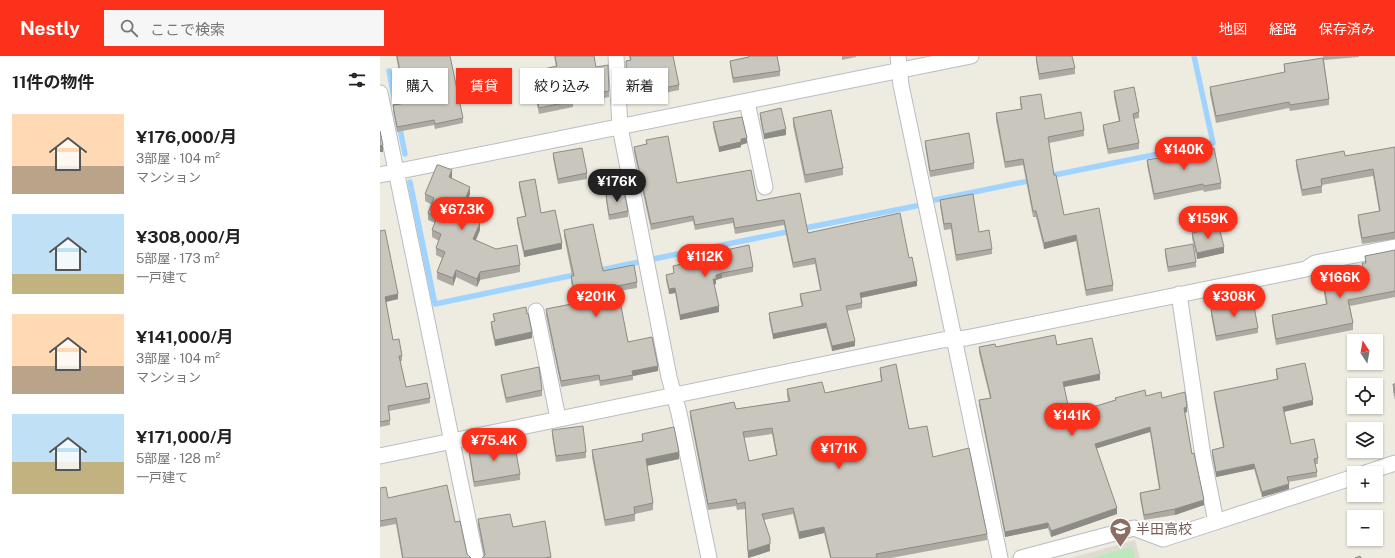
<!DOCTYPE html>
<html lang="ja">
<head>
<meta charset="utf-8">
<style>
  body { margin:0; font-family:"Public Sans","Noto Sans JP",sans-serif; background:#f6f6f6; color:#222; height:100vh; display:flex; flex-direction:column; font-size:15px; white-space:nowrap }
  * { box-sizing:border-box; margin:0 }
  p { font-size:13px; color:#767676 }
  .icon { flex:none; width:22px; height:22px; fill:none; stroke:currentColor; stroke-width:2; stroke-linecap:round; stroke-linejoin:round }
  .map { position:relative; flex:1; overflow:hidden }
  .sheet { display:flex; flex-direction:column; background:#fff; width:380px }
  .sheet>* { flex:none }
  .guide { position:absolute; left:12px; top:12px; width:380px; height:36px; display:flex; gap:8px }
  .needle { width:26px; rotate:349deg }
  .controls { position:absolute; left:967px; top:278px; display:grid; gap:8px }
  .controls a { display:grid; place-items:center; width:36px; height:36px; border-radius:0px; background:#fff; box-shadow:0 1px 3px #0004; font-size:20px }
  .price { position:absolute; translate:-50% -34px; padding:0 9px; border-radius:14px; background:#fb311b; color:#fff; font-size:13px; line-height:26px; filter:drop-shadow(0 1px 2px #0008) }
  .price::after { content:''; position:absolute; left:50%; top:24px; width:12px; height:9px; margin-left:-6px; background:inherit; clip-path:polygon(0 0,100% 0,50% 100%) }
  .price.selected { background:#222; color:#fff }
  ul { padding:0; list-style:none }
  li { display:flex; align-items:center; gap:12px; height:100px; padding:0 12px }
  li span { display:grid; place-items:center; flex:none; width:112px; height:80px; border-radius:0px; color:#555 }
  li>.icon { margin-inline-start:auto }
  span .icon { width:48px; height:48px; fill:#fffc; stroke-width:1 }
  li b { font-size:17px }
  h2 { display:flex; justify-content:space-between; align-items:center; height:48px; padding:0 12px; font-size:17px }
  .pill { padding:0 14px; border-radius:0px; background:#fff; box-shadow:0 1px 3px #0004; font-size:14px; line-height:36px }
  .pill.selected { background:#fb311b; color:#fff }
  header { display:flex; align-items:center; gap:24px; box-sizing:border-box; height:56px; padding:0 20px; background:#fb311b; color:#fff }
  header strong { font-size:19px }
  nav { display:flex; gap:22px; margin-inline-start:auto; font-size:14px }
  .search { width:280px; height:36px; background:#f6f6f6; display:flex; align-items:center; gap:10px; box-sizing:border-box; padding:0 14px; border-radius:0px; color:#767676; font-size:15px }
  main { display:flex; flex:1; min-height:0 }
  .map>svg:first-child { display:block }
  .education { fill:#dedbd0 }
  .green { fill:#bae9bb }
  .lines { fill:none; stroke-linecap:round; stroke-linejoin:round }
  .stream { stroke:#a0d4ff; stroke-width:5.5 }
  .street-casing { stroke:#b9bcc2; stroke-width:17 }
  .street { stroke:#fff; stroke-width:15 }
  .wall { fill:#adaaa3; fill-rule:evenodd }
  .shaded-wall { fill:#8d8b85 }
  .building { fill:#c9c6be; stroke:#8d8b85; fill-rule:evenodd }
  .labels { text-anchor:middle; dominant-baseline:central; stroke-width:4; stroke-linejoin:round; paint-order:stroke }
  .education-label { font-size:14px; fill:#785e54; stroke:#fff; text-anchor:start }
</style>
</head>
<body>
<header>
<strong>Nestly</strong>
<div class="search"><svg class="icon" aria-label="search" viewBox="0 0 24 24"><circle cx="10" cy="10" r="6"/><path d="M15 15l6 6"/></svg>ここで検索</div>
<nav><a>地図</a><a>経路</a><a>保存済み</a></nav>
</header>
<main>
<section class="sheet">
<h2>11件の物件<svg class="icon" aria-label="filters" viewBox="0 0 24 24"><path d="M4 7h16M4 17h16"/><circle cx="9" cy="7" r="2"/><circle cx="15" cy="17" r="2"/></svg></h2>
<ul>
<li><span style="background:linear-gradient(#ffd9b3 65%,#b9a48a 0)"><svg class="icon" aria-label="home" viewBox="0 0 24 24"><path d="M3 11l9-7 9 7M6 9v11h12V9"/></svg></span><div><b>¥176,000/月</b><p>3部屋 · 104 m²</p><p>マンション</p></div></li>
<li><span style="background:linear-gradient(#bfe0f5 75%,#c2b280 0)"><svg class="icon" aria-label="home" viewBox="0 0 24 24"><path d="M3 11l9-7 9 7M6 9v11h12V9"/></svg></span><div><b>¥308,000/月</b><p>5部屋 · 173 m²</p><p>一戸建て</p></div></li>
<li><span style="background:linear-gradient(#ffd9b3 65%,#b9a48a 0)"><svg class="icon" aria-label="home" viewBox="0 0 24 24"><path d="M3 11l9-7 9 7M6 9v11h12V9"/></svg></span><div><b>¥141,000/月</b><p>3部屋 · 104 m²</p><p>マンション</p></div></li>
<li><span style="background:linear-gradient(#bfe0f5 60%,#c2b280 0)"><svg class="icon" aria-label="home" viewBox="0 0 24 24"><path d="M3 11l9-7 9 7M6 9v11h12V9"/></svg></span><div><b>¥171,000/月</b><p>5部屋 · 128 m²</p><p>一戸建て</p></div></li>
</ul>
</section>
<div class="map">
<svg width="1015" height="502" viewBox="0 0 1015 502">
  <rect width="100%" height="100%" fill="#eeece1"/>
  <path class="education" d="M755 484 760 502H691Z"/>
  <path class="green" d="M752 491 755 502H712Z"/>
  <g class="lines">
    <path class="stream" d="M9 15 17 56
      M19 68 25 98
      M669 120 833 87 814 0
      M30 126 55 248 199 218
      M555 144 653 124
      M420 173 536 150
      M273 203 412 175
      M216 215 259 206"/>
    <defs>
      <path id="street" d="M236 0 240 71 289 321 299 357 329 502
        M518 0 521 29 620 502
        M0 37 96 502
        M367 46 385 131
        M0 119 591 0
        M799 238 823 400 836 466
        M156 255 178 362
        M0 400 562 284 586 282 926 213 935 207 1015 191
        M985 417 1015 407
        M641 502 754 472 783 483 974 421"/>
    </defs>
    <use href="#street" class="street-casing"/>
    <use href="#street" class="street"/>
  </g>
  <path class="wall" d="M16 0H70L83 62V67L55 73 54 69 17 76 13 55V49L25 47Z
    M174 0H214L216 11 229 35V41L193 48V51L159 58 151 21V16L176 11Z
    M249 0H293L299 29V34L252 44 251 37H247L246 5 250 4Z
    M368 0H397L400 15V20L353 27 350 9V5L368 1Z
    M462 0H476V1L462 4Z
    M656 0 695 12V18L659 24 656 5Z
    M943 0H979V1L944 4 949 43V49L910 55 909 52 836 67 830 38V31L904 17V8L943 2Z
    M734 35 759 56V62L754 63 759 87V93L728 98 723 74V69L739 66 734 41Z
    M640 41 665 63 704 74V80L669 87 674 119 684 159 733 229V235L706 240 696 185 664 193 656 161H653L643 109 625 112 616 64V57L641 53 640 48Z
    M380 57 406 79 384 83 380 62Z
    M413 62 463 112V119L425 127 413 69Z
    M333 66 367 87 361 89V91L339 96 333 71Z
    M266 84 297 127 377 145 428 177 529 202 537 230 481 242 482 247V252L467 255 475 290 452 295 446 272 393 283 389 263V257L422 251 420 243V238L440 234 435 208 413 212 404 169 355 178 353 167 315 174 313 165 271 174 254 96V91L266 89Z
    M545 85 594 107V113L550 121 545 90Z
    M1015 91V183L982 188 978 166V159L999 155 993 120 942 129V137L922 140 916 110V104L965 100Z
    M173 97 207 117V123L178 128 173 102Z
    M767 104 841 127V133L824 136 823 134 774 144 767 109Z
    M72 122 71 123 90 138 87 146 96 157 93 164 100 174 96 184 140 209V216L100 224 97 231 76 221 73 230 57 223V216L62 202 56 199V192L59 185 52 181V174L55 167 48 164V157L52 149 45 145V138Z
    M139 126 161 157 182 193 144 201 137 167V162L145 160 139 131Z
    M226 139 248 155V161L229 164 226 144Z
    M560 144 599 176 612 193V198L576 205 571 173 564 174 560 149Z
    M184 174 223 215 257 226V232L238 235 248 286 278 315 253 320V324L220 330 219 324 181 331 166 259V253L196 247 191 226V220H192L184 180Z
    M0 175 18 243 6 246 13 284 22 300V305H20L26 331 50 342V347L9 355 10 364V369L0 371Z
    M812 177 844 197 817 203 812 182Z
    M785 193 816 206V211L788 216 785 199Z
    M1015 194V241L970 250 973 267V274L896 289 892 265V259L946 248 944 237V230L968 226V223L984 220 982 214V207H985V200Z
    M323 199 373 211V216L342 222 336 224V228L334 229 339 256 300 264 295 237 289 238 286 224V219L294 217 293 210 323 204Z
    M831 253 878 272V277L836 285 831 259Z
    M113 258H147L152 282 115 290 111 271V266L114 265Z
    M677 289 720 324 684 331 690 358 735 344V342L766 340 782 342 807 356 805 357 812 398 824 449 795 459 764 464 760 442V437L779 433 770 376 716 392 737 458 671 481 668 472 625 481 599 349V344L610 342 599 297V291Z
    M500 312 529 373 553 401 607 478V484L511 502H450L444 477 419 483 413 458 384 464 390 495 368 502 365 453 357 454 356 450 328 454 310 361V355L356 353 408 345 407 340V333L445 337 501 325 500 318ZM392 378 396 399 369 405 364 382Z
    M896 313 933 349 904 356 911 388 938 402V408H935L937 416V421L908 426 909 433 882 441 874 413 836 421 832 399V394L843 391 834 341V336L897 323 896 319Z
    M121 319 162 334V340L126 347 121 324Z
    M1013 328H1015V344L1013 336Z
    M172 374 206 396V402L176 406 172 379Z
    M262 378 299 403 267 410 273 447V454L255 458V465L225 470 212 401V394L262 385Z
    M89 394 140 418V424L94 431 89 400Z
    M0 432 8 442 75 466 87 498 91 502H22L16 468 0 471Z
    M98 463 133 471 171 501V502H102L104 500 98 469Z"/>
  <path class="shaded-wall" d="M406 73V79L384 83V78Z
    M367 82V87L361 89V91L339 96V91L361 83Z
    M3 89V96H0V90Z
    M72 114V122L69 129V121Z
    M90 131V138L85 152V144Z
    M96 149V157L90 170V163Z
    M100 167V174L93 190V183Z
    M696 179V185L664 193V187Z
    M182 187V193L144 201V195Z
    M844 191V197L817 203V197Z
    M76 214V221L73 230V222Z
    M100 216V224L97 231V223Z
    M342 217V222L336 224V228L333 229V223L336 219Z
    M537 225V230L480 242V237Z
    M295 232V237L289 238V233Z
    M18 238V243L5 246V241Z
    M339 250V256L300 264V259Z
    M446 267V272L393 283V278Z
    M152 276V282L115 290V284Z
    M475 285V290L452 295V290Z
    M278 310V315L253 320 252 315Z
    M720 318V324L683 331V326Z
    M933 344V349L903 356V351Z
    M807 351V356L804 357V352Z
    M770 371V376L715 393V388Z
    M299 396V403L266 410V403Z
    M874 408V413L836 421V416Z
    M909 428V433L882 441V436Z
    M824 444V449L795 459V453Z
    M737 452V458L671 481V475Z
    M668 467V472L625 481V476Z
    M444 471V477L419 483V476Z
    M390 488V495L368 502V495Z"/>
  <path class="building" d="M17 0H70L83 62 55 68 54 64 17 71 13 49 26 47Z
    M175 0H214L216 11 228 9 229 35 193 42V45L159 52 151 16 177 10Z
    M250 0H293L299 29 252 38 251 31 247 32 246 5 251 4Z
    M369 0H397L400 15 353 22 350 5 369 1Z
    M656 0H692L695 12 659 18Z
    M943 2 949 43 910 49 909 46 836 60 830 31 905 16 904 8Z
    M754 31 759 56 753 58 759 87 728 93 723 69 740 65 734 35Z
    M661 38 665 63 701 56 704 74 668 81 674 119H676L684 159 719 152 733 229 706 234 696 179 664 187 656 155H653L643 103 625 106 616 57 642 53 640 41Z
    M401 52 406 73 384 78 380 57Z
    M451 54 463 112 425 119 413 62Z
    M362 61 367 82 361 83V86L339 91 333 66Z
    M0 75 3 89 0 90Z
    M589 77 594 107 550 115 545 85Z
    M288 80 297 127 371 114 377 145 420 137 428 177 520 157 529 202 532 201 537 225 480 237 482 247 466 250 475 285 452 290 446 267 393 278 389 257 423 250 420 238 441 234 435 202 413 207 404 164 355 172 353 162 315 169 313 160 271 168 254 91 267 88 266 84Z
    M1015 91V176L982 182 978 159 1000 155 993 113 941 123 942 130 922 134 916 104 964 95 965 100Z
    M202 92 207 117 178 123 173 97Z
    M834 92 841 127 824 130 823 128 774 138 767 104Z
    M57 109H59L72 114 69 121 90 131 85 144 96 149 90 163 100 167 93 183 116 193 137 189 140 209 100 216 97 223 76 214 73 222 57 216 65 196 56 192 61 178 52 174 57 161 48 157 54 142 45 138Z
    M155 123 161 157 175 154 182 187 144 195 137 162 146 160 139 126Z
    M244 135 248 155 229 159 226 139Z
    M593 138 599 176 609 174 612 193 576 199 571 167 564 168 560 144Z
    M213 168 223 215 254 209 257 226 237 230 248 286 272 281 278 310 252 315 253 319 220 325 219 319 181 325 166 253 197 247 191 220H194L184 174Z
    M839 171 844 191 817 197 812 177Z
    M5 174 18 238 5 241 13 284 19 283 22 300H19L26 331 47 327 50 342 8 350 10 364 0 366V175Z
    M813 188 816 206 788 211 785 193Z
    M369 189 373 211 342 217 336 219V223H333L339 250 300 259 295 232 289 233 286 219 294 217 293 210 324 203 323 199Z
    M1015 194V235L968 244 973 267 896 283 892 259 947 248 944 230 969 225 968 223 985 219 982 207H986L985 200Z
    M873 245 878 272 836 280 831 253Z
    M146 251 147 258 148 257 152 276 115 284 111 266 115 265 113 258Z
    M675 279 677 289 712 282 720 318 683 326 690 358 736 344 735 342 765 334 766 340 781 336 782 342 805 336 807 351 804 352 812 398 814 397 824 444 795 453 764 459 760 437 780 433 770 371 715 388 737 452 671 475 668 467 625 476 599 344 611 342 599 291 615 288 616 291Z
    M925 307 933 344 903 351 911 388 934 383 938 402 934 403 937 416 907 421 909 428 882 436 874 408 836 416 832 394 844 391 834 336 898 323 896 313Z
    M516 308 529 373 547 370 553 401 589 392 607 478 496 498 497 502H451L444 471 419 476 413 452 382 458 390 482V488L368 495 365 446 357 448 356 443 328 448 310 355 354 346 356 353 410 345 407 333 442 326 445 337 502 325 500 312ZM392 372 397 399 369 405 363 376Z
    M159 311 162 334 126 342 121 319Z
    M1013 328H1015V337Z
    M203 370 206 396 176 400 172 374Z
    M294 371 299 396 266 403 273 447 254 451 255 458 225 464 212 394 263 385 262 378Z
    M134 386 140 418 94 426 89 394Z
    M67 429 75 466 80 465 87 498 91 502H23L16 462 0 465V432L6 431 8 442Z
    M130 458 133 471 165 465 171 501 164 502H102L105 499 98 463Z
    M980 500 981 502H975Z"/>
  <defs>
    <symbol id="school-pin" viewBox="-11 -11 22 30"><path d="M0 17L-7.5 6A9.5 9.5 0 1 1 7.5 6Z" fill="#8d6e63" stroke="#fff"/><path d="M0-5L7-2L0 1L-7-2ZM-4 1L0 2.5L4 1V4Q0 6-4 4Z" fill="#fff"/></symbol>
  </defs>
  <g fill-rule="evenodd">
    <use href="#school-pin" x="728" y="460" width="25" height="34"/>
  </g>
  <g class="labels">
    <g class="education-label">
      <text x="756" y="473">半田高校</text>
    </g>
  </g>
</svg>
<div class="controls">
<a><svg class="needle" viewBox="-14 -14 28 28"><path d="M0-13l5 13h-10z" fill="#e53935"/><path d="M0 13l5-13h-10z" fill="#767676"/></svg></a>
<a><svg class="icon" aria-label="locate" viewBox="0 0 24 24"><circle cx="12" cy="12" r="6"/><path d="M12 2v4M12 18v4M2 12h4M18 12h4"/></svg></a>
<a><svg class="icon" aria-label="layers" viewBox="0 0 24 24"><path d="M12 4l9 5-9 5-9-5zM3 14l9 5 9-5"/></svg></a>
<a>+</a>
<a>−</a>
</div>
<b class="price" style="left:804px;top:115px">¥140K</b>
<b class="price selected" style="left:237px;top:147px">¥176K</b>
<b class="price" style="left:82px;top:175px">¥67.3K</b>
<b class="price" style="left:828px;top:184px">¥159K</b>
<b class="price" style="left:325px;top:222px">¥112K</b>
<b class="price" style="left:960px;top:243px">¥166K</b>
<b class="price" style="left:216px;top:262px">¥201K</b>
<b class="price" style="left:854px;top:262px">¥308K</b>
<b class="price" style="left:692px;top:381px">¥141K</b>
<b class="price" style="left:114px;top:406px">¥75.4K</b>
<b class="price" style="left:459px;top:414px">¥171K</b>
<div class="guide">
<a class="pill">購入</a>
<a class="pill selected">賃貸</a>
<a class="pill">絞り込み</a>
<a class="pill">新着</a>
</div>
</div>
</main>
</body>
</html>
